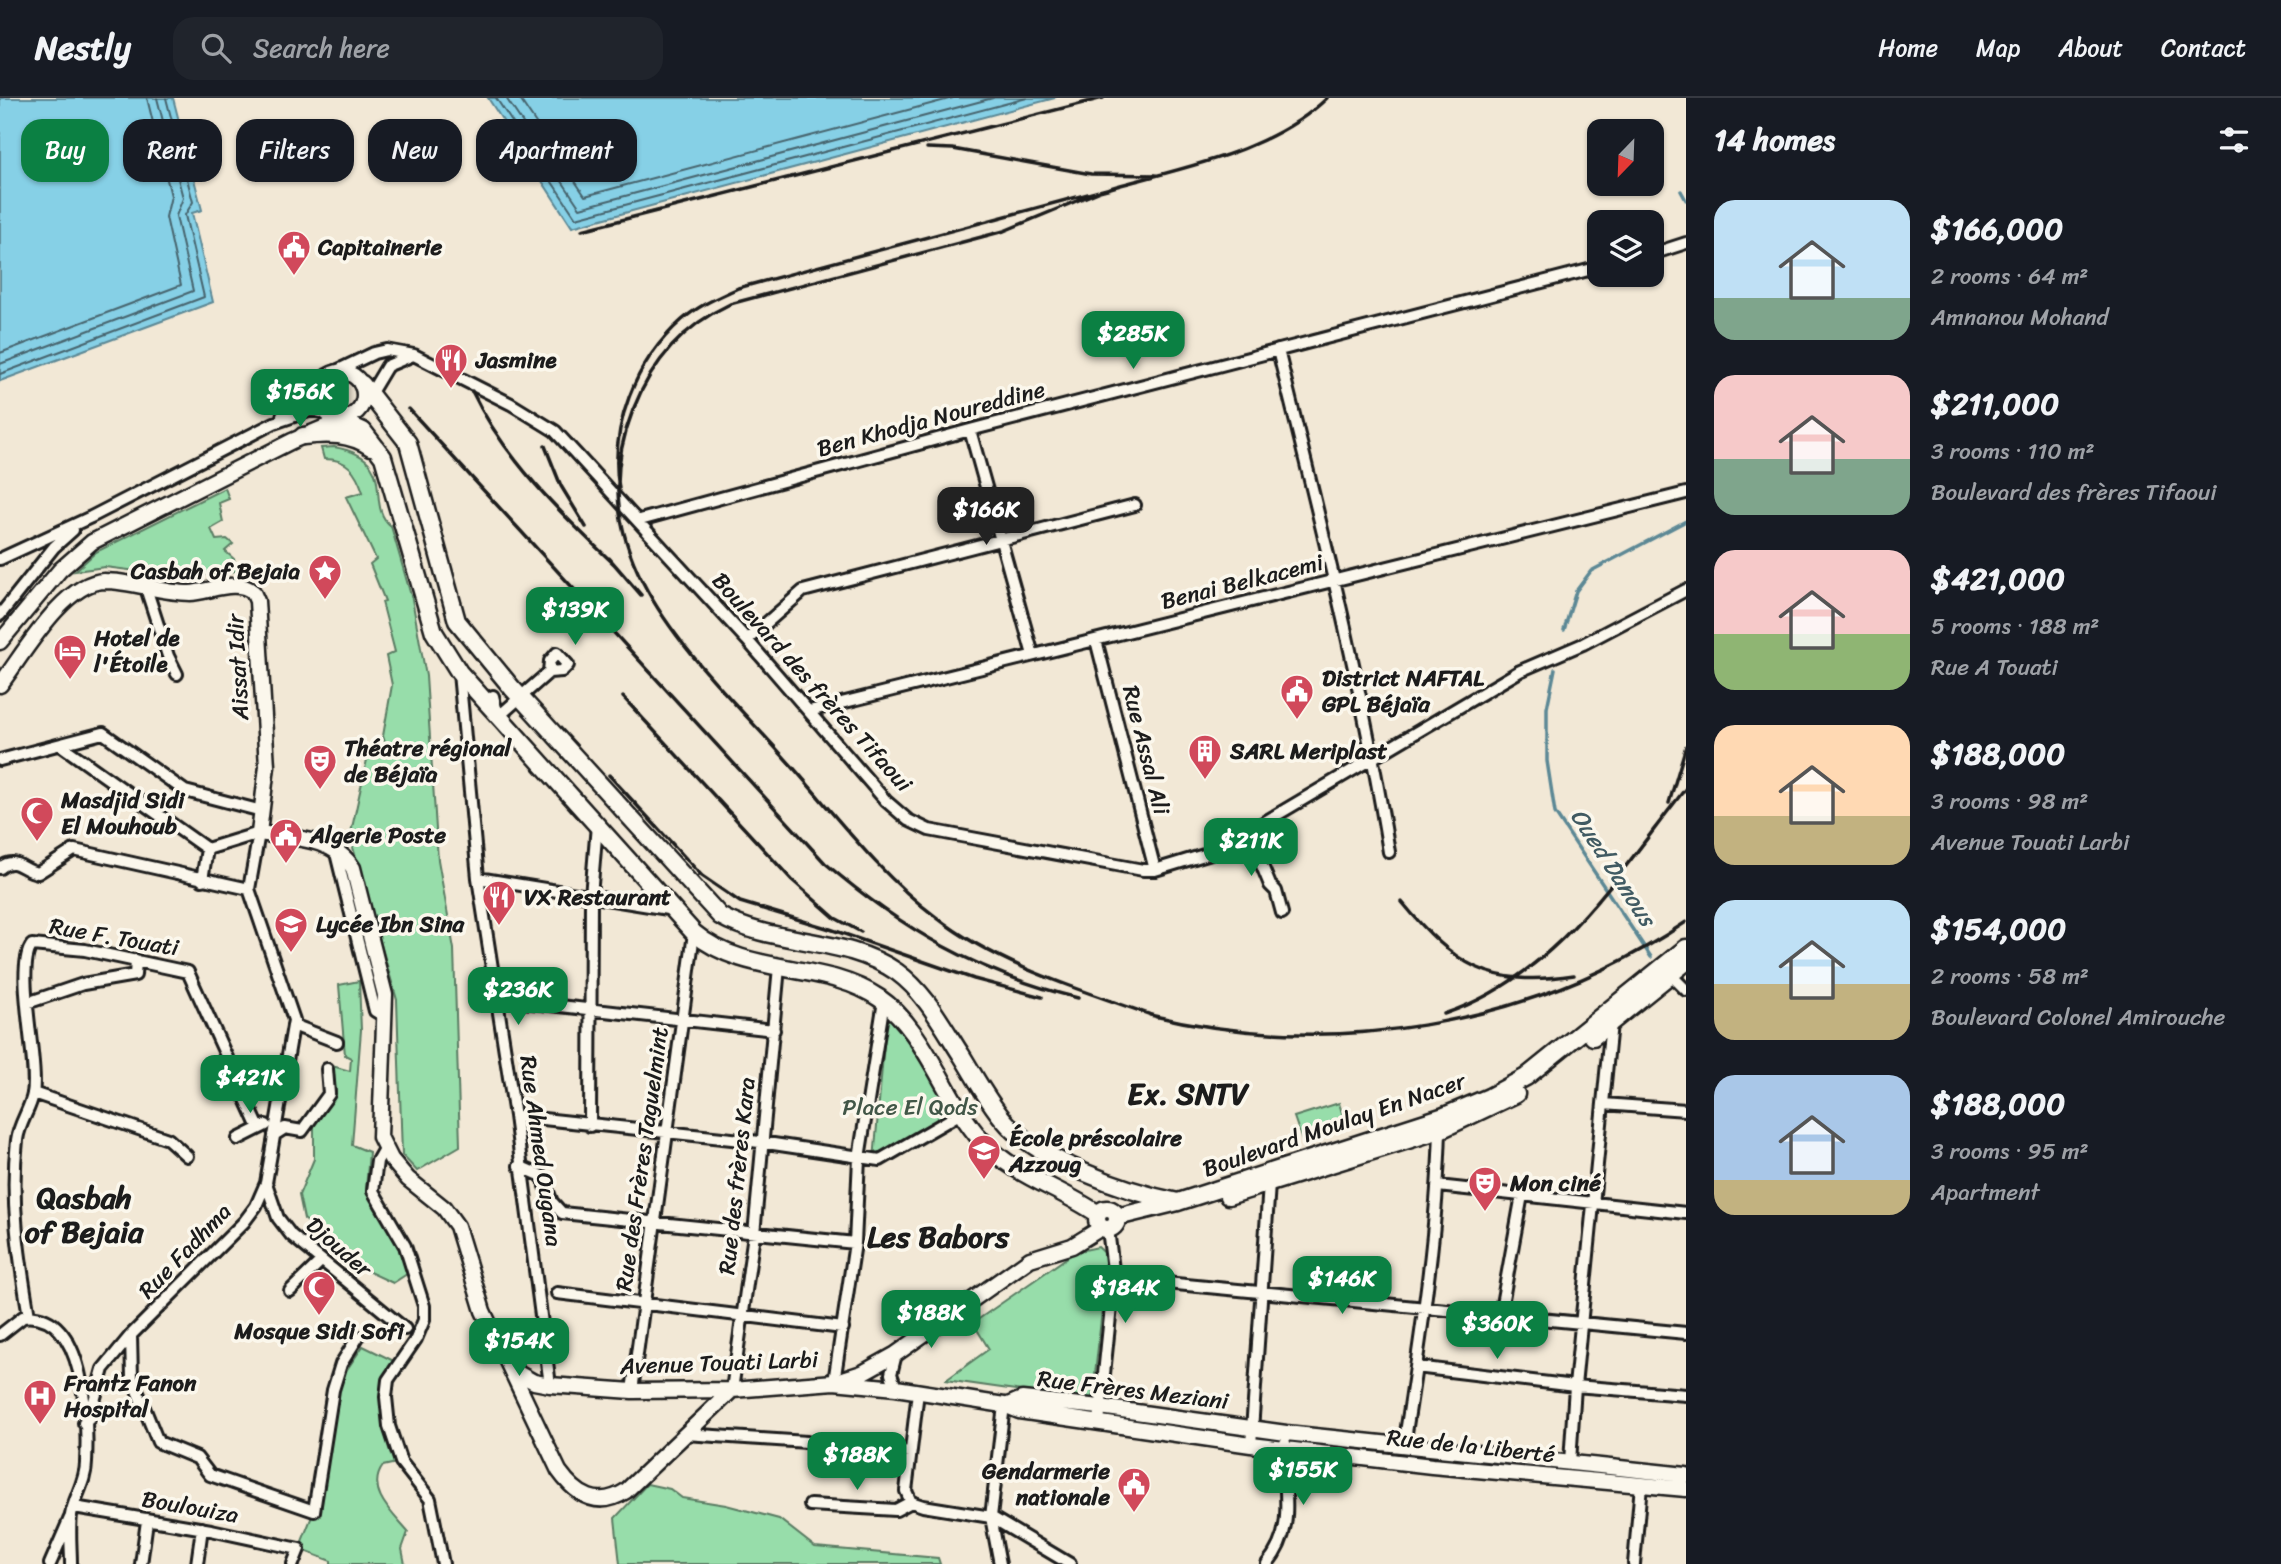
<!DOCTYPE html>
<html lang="en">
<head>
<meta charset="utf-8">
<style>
  body { margin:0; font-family:Sriracha,sans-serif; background:#20242c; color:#f1f3f6; height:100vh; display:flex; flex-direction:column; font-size:26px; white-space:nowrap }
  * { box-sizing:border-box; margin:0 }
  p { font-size:23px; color:#9ea1a6 }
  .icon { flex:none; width:38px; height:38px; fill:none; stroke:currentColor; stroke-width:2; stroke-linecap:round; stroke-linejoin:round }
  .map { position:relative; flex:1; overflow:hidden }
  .drawer { display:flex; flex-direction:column; background:#171b24; width:595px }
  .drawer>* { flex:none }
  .banner { position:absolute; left:21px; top:21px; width:665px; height:63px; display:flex; gap:14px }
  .needle { width:46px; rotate:203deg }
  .controls { position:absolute; left:1587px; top:21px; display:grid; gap:14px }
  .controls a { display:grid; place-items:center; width:77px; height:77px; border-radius:14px; background:#171b24; box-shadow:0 2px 5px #0004; font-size:35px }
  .price { position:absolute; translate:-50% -60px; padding:0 16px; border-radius:14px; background:#0b8043; color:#fff; font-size:23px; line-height:46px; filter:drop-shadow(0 2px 4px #0008) }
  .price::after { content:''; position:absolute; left:50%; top:42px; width:21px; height:16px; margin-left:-10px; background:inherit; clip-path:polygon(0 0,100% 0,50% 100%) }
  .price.current { background:#222; color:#fff }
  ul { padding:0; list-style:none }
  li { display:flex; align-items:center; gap:21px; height:175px; padding:0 28px }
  li span { display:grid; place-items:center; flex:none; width:196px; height:140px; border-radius:21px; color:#555 }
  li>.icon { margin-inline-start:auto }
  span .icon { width:84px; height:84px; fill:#fffc; stroke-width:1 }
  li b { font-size:30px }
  h2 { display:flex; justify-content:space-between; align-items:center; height:84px; padding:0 28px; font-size:30px }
  .chip { padding:0 24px; border-radius:21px; background:#171b24; box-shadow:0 2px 5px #0004; font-size:24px; line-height:63px }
  .chip.current { background:#0b8043; color:#fff }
  header { display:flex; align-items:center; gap:42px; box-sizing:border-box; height:98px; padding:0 35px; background:#171b24; border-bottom:2px solid #363941 }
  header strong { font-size:33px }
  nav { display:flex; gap:38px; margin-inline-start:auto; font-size:24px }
  .search { width:490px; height:63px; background:#20242c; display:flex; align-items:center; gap:18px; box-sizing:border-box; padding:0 24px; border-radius:21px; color:#9ea1a6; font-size:26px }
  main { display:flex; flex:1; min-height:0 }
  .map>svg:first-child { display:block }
  .green { fill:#97ddaa; stroke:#5a7c63; stroke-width:2 }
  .water { fill:#86d0e6; stroke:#5c8895; stroke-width:2 }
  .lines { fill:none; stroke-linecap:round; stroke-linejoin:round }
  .shore { stroke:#46646d; stroke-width:2 }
  .stream { stroke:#5c8895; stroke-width:3.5 }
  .street-casing { stroke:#1c1c1c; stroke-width:16 }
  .secondary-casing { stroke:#1c1c1c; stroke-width:19 }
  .primary-casing { stroke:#1c1c1c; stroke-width:21 }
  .street { stroke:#fbf7ec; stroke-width:10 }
  .secondary { stroke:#fbf7ec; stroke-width:14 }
  .primary { stroke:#fbf7ec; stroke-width:16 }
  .rail { stroke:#1c1c1c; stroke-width:3.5 }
  .labels { text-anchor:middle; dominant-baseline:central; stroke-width:7; stroke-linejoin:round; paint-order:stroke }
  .poi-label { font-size:23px; font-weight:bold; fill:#1c1c1c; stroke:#fbf7ec; text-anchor:start }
  .street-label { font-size:23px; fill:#1c1c1c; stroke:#fbf7ec }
  .park-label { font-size:23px; fill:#415647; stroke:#fbf7ec }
  .water-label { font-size:24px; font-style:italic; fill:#415b63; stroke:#fbf7ec }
  .district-label { font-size:30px; font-weight:bold; fill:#1c1c1c; stroke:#fbf7ec }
</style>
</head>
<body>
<header>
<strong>Nestly</strong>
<div class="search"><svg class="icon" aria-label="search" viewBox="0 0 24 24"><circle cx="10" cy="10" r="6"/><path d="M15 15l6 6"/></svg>Search here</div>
<nav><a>Home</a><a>Map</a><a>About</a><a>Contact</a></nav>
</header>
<main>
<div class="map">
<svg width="1686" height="1466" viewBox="0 0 1686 1466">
  <rect width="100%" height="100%" fill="#f2e8d6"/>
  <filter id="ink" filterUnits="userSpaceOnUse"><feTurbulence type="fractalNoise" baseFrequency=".0143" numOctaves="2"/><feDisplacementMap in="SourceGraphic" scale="14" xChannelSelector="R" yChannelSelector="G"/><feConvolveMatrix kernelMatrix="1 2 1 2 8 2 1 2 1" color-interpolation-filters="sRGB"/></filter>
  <g filter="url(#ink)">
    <path class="green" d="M334 349C401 361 363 406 391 428L412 501 426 578 438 762 454 851 460 1048 417 1073 402 1057 397 902 350 739 368 657 382 658 387 651 383 638 392 587 386 558 395 554 382 504 385 503 370 466 376 461 346 399 363 394C356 373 348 361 324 361L321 350Z
      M225 390 229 401 219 405 223 424 211 431 216 442 227 441 233 446 225 453 234 461 237 473 185 479 105 469 75 473 96 454Z
      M359 883 361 932 352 1047 369 1054 366 1091 383 1116 410 1174 393 1185 367 1173 304 1121 299 1097 314 1061V1026L336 994 332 968 350 973 351 960 345 957 339 887Z
      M887 911 958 1022 874 1062Z
      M1339 1005 1346 1028 1302 1042 1294 1019Z
      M1098 1149 1108 1158 1092 1303 946 1282 989 1251 973 1225 1075 1154Z
      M363 1248 398 1265 386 1299 401 1364 383 1368C365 1392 393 1416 408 1434L402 1451 405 1466H331V1463L299 1451 314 1413 341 1266 348 1270Z
      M647 1386 670 1391 682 1400 726 1407 779 1421 815 1449 938 1460 940 1466H620L615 1420Z"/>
    <path class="water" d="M0 0H173L202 112 192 115 213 204 0 283Z
      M488 0H1055L572 129Z"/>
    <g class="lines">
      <path class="shore" d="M496 0 576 120 1027 0
        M506 0 580 110 993 0
        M519 0 585 98 953 0
        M0 255 181 187 166 119 171 98 147 0
        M0 266 193 193 176 118 183 100 157 0
        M0 276 204 199 185 117 193 104 166 0"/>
      <path class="stream" d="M1681 93 1686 102
        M1564 532 1576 493 1591 473 1686 423
        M1555 571 1547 610V663L1555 715 1651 859"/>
      <defs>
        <path id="street" d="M1652 156 1686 145
          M1278 252C1319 419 1362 585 1389 754
          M330 276 374 255 387 252 414 257 511 306 555 333 747 542 886 703 908 722 929 732 1143 772H1155L1214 754 1520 573 1583 546 1686 492
          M363 308 387 268 411 258
          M282 318 324 280
          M970 332 1033 557
          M640 422 970 332 1600 169
          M0 461 91 419 274 325 312 312 326 315
          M145 487 168 558 177 576
          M0 517 54 449 73 432
          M747 542 803 493 1135 407
          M1096 542 1155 772
          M557 555 568 567 562 573 549 574 550 563Z
          M459 575 478 780 515 1018 550 1287
          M493 598 498 619 549 574
          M809 613 1686 395
          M62 648 207 751
          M0 662 103 635 185 693 262 713
          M1248 734 1270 787 1276 793 1282 815
          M335 751 375 913 385 919
          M0 770C16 757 22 773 38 775L74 752 249 791 259 735 207 751 202 782
          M478 780 674 812
          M1667 873 1686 892
          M497 901 774 932
          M27 905 83 886 135 877 136 862
          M293 927 337 944
          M33 995 168 1041 187 1058
          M1603 1006 1686 1012
          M515 1018 760 1044 880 1062 963 1014
          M590 1028 591 798 597 727
          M274 1037 285 1030 302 1033 329 996 327 971
          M238 1041 266 1027
          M385 1049 377 1063 373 1093 405 1148 424 1208V1222L416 1241 388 1282 386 1299 389 1328 401 1364 430 1401 443 1466
          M519 1068 542 1078 552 1104 562 1115 855 1145
          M266 1085 278 1120 291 1137 405 1231
          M1438 1088 1686 1115
          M1114 1180 1686 1235
          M290 1193 321 1163
          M557 1195 843 1230
          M1500 1217 1522 1097
          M29 1218C19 1159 10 1102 17 1042 19 1025 30 1012 33 996 39 965 14 869 32 847L85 852 188 874 259 1030
          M0 1237 23 1219C86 1211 88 1323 86 1365 86 1383 74 1400 71 1417 69 1433 71 1450 71 1466
          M131 1237 132 1280 158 1344 197 1360 210 1377 314 1413 333 1292 341 1266 358 1239
          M896 1256 891 1276 896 1290
          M1416 1269 1575 1288 1686 1297
          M834 1284 855 1145 859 1060 884 903
          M732 1292 754 1136 779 869
          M632 1293 694 835
          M918 1294 906 1393 911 1404 923 1408 991 1419 1070 1466
          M1099 1324 1114 1180 1108 1131
          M84 1325 89 1321 103 1271 131 1237 244 1124 256 1108 266 1085 294 922 249 791
          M685 1336 807 1344
          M1251 1347 1269 1086
          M848 1348 910 1354
          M1404 1348C1420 1243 1437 1139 1440 1032
          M1570 1364 1575 1288 1611 925
          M810 1407 896 1412 911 1404
          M74 1409 211 1432 299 1451 293 1466
          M50 1466 70 1420
          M141 1466 147 1423
          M197 1466 202 1430
          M1000 1466 991 1419 1004 1307
          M1267 1466C1299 1427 1281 1389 1285 1345
          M1634 1466 1641 1387"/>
        <path id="secondary" d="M318 297a23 23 0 1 1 46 0a23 23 0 1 1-46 0Z
          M0 544 60 472 92 444 292 343 352 318
          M0 587C23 557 64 484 104 483 133 483 161 495 190 495 209 494 237 480 253 494L257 503 267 668 259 735C291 740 334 739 353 770L385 897 380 1039 391 1061 408 1081 444 1110 457 1128 483 1213 559 1373C577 1398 598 1411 626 1393L732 1292
          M511 1271 534 1284 550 1287 632 1293 732 1292 834 1284 862 1275 896 1256 1030 1161 1072 1148 1101 1130
          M834 1284 896 1290 1004 1307 1019 1313 1251 1347 1432 1368 1686 1391
          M1008 1307 1022 1301 1100 1309 1286 1335 1686 1377"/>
        <path id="primary" d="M362 286 408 345 457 523 512 590 720 818C774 848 846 838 897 874 926 895 943 929 962 958 975 979 987 1002 1003 1021 1036 1062 1127 1094 1178 1104
          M335 320 363 333 383 359 434 534 459 574 694 835C746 879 825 863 879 900 925 931 945 1002 982 1043 1016 1079 1059 1089 1098 1116
          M303 338C328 335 350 335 371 349
          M1593 939 1686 864
          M1228 1098 1440 1032 1516 996
          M1097 1121a10 10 0 1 1 20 0a10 10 0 1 1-20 0Z
          M1117 1119 1178 1104 1444 1018 1489 999 1526 979 1686 850"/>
      </defs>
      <use href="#street" class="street-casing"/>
      <use href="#secondary" class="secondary-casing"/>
      <use href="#primary" class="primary-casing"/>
      <use href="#street" class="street"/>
      <use href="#secondary" class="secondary"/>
      <use href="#primary" class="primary"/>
      <path class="rail" d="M927 50 953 51 1091 76 1156 77
        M1103 92C1178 70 1269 56 1327 0
        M582 132 1103 0
        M472 293C504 360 560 415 614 466
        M409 311 825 765C903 832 978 875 1078 900
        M545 348 561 388 586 429
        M619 391C609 330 635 263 682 222 699 207 719 199 738 190L1103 92 1004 133 730 206C683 228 652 263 633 312 574 462 701 565 790 666 836 718 880 777 936 819 1000 869 1082 892 1157 919
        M609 460 641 497
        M623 599 792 782 835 820 861 834
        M609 677 702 778 740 804 830 831 974 881 1042 899
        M1669 705 1686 648
        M1402 804C1454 867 1489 890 1574 877
        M1444 916C1555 879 1617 777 1686 690
        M1150 917C1331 961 1531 929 1686 824"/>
    </g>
  </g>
  <defs>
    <symbol id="civic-pin" viewBox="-11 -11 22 30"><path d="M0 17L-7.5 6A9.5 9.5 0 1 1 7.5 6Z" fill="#d1495b" stroke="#fbf7ec"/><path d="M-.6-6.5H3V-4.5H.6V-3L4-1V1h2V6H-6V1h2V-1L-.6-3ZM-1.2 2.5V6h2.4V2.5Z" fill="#fff"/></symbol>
    <symbol id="restaurant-pin" viewBox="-11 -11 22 30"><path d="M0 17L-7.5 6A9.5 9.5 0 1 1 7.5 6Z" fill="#d1495b" stroke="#fbf7ec"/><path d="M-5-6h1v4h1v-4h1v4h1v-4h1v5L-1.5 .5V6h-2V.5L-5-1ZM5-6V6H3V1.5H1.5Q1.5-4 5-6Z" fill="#fff"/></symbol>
    <symbol id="sight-pin" viewBox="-11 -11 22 30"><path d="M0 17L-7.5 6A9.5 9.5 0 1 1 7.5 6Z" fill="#d1495b" stroke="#fbf7ec"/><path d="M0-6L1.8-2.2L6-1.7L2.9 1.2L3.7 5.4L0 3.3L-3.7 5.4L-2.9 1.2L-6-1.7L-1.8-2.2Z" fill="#fff"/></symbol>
    <symbol id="hotel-pin" viewBox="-11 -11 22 30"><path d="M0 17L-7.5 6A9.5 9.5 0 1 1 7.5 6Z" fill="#d1495b" stroke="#fbf7ec"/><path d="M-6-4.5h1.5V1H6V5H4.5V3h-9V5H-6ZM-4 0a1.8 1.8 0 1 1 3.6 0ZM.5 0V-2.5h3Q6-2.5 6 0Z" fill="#fff"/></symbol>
    <symbol id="building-pin" viewBox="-11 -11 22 30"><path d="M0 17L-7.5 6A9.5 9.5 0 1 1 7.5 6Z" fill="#d1495b" stroke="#fbf7ec"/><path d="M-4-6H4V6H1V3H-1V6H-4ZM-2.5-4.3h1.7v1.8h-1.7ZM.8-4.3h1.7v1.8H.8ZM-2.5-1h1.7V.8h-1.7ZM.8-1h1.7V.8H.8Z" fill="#fff"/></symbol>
    <symbol id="theatre-pin" viewBox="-11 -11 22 30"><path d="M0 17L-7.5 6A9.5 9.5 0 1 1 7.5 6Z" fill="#d1495b" stroke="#fbf7ec"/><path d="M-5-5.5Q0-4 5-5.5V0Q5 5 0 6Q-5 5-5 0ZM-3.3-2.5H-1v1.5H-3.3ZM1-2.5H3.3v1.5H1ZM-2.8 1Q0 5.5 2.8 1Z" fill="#fff"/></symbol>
    <symbol id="mosque-pin" viewBox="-11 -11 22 30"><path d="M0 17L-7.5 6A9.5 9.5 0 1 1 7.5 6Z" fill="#d1495b" stroke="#fbf7ec"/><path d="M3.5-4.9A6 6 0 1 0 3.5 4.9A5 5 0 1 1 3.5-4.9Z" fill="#fff"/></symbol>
    <symbol id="school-pin" viewBox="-11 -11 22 30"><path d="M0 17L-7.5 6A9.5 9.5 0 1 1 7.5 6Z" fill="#d1495b" stroke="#fbf7ec"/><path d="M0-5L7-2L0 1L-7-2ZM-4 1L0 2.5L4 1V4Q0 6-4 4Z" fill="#fff"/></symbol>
    <symbol id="hospital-pin" viewBox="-11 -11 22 30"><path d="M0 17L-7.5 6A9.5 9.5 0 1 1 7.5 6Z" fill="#d1495b" stroke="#fbf7ec"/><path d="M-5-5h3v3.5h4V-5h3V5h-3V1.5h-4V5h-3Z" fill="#fff"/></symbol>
  </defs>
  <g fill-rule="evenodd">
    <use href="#civic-pin" x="275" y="130" width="38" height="52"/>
    <use href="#restaurant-pin" x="432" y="243" width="38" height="52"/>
    <use href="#sight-pin" x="306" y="454" width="38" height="52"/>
    <use href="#hotel-pin" x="51" y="534" width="38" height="52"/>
    <use href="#civic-pin" x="1278" y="574" width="38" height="52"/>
    <use href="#building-pin" x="1186" y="634" width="38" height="52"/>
    <use href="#theatre-pin" x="301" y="644" width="38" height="52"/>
    <use href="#mosque-pin" x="18" y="696" width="38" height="52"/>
    <use href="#civic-pin" x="267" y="718" width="38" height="52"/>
    <use href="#restaurant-pin" x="480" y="780" width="38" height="52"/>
    <use href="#school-pin" x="272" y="807" width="38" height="52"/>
    <use href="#school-pin" x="965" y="1034" width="38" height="52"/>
    <use href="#theatre-pin" x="1466" y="1066" width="38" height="52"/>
    <use href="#mosque-pin" x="300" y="1170" width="38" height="52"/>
    <use href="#hospital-pin" x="21" y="1279" width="38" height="52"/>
    <use href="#civic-pin" x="1115" y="1367" width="38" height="52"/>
  </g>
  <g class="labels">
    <g class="poi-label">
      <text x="318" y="149">Capitainerie</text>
      <text x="476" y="262">Jasmine</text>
      <text x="300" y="473" text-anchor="end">Casbah of Bejaia</text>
      <text x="94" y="540">Hotel de<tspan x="94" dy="26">l'Étoile</tspan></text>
      <text x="1322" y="580">District NAFTAL<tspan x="1322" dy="26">GPL Béjaïa</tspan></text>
      <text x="344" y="650">Théatre régional<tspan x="344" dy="26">de Béjaïa</tspan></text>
      <text x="1230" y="653">SARL Meriplast</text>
      <text x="61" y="702">Masdjid Sidi<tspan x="61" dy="26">El Mouhoub</tspan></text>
      <text x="310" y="737">Algerie Poste</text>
      <text x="524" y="799">VX Restaurant</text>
      <text x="316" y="826">Lycée Ibn Sina</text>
      <text x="1009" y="1040">École préscolaire<tspan x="1009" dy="26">Azzoug</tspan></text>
      <text x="1510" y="1085">Mon ciné</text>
      <text x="319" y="1233" text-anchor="middle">Mosque Sidi Sofi</text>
      <text x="64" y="1285">Frantz Fanon<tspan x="64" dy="26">Hospital</tspan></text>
      <text x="1110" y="1373" text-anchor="end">Gendarmerie<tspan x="1110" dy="26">nationale</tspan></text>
    </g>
    <g class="street-label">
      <text transform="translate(931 321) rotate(-15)">Ben Khodja Noureddine</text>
      <text transform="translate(1242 484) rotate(-14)">Benai Belkacemi</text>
      <text transform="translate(238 569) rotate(-93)">Aissat Idir</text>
      <text transform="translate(812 584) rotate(48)">Boulevard des frères Tifaoui</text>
      <text transform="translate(1146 652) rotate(76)">Rue Assal Ali</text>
      <text transform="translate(114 839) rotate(10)">Rue F. Touati</text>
      <text transform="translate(1334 1027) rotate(-19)">Boulevard Moulay En Nacer</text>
      <text transform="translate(541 1053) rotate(82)">Rue Ahmed Ougana</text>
      <text transform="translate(642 1061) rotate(-82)">Rue des Frères Taguelmint</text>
      <text transform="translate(737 1078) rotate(-84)">Rue des frères Kara</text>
      <text transform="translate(339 1149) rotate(41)">Djouder</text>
      <text transform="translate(185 1153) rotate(-46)">Rue Fadhma</text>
      <text transform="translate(719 1265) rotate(-2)">Avenue Touati Larbi</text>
      <text transform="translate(1133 1292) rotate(7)">Rue Frères Meziani</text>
      <text transform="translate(1471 1348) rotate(6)">Rue de la Liberté</text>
      <text transform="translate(190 1409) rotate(10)">Boulouiza</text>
    </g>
    <g class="park-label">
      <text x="910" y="1009">Place El Qods</text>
    </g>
    <g class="water-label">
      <text transform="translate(1613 769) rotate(57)">Oued Danous</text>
    </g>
    <g class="district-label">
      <text x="1188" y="996">Ex. SNTV</text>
      <text x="84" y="1100">Qasbah<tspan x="84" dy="34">of Bejaia</tspan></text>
      <text x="938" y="1139">Les Babors</text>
    </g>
  </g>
</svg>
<div class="controls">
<a><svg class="needle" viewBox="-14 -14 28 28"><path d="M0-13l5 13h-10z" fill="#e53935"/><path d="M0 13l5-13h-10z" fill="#9ea1a6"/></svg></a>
<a><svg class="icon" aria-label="layers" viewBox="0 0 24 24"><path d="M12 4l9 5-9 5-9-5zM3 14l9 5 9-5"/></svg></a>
</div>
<b class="price" style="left:1133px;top:273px">$285K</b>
<b class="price" style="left:300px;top:331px">$156K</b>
<b class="price current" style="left:986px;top:449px">$166K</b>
<b class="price" style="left:575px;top:549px">$139K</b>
<b class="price" style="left:1251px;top:780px">$211K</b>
<b class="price" style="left:518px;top:929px">$236K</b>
<b class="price" style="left:250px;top:1017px">$421K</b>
<b class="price" style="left:1342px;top:1218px">$146K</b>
<b class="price" style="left:1125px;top:1227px">$184K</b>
<b class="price" style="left:931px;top:1252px">$188K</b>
<b class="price" style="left:1497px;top:1263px">$360K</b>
<b class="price" style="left:519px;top:1280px">$154K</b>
<b class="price" style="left:857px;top:1394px">$188K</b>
<b class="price" style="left:1303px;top:1409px">$155K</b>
<div class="banner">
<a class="chip current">Buy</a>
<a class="chip">Rent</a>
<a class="chip">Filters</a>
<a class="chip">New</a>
<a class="chip">Apartment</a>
</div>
</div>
<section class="drawer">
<h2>14 homes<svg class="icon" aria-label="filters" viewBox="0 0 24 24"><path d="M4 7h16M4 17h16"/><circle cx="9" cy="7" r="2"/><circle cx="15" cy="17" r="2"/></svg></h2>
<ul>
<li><span style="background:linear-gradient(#bfe0f5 70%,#7fa58c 0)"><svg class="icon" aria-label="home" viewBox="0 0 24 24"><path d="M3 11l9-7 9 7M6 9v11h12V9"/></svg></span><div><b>$166,000</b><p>2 rooms · 64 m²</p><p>Amnanou Mohand</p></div></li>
<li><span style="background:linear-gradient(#f6c9c9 60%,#7fa58c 0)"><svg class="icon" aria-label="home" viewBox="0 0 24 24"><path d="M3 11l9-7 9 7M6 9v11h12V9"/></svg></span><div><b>$211,000</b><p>3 rooms · 110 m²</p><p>Boulevard des frères Tifaoui</p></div></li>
<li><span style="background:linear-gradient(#f6c9c9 60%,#8fb573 0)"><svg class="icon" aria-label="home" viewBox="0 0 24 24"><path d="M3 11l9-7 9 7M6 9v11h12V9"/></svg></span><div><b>$421,000</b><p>5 rooms · 188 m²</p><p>Rue A Touati</p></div></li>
<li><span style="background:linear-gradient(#ffd9b3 65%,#c2b280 0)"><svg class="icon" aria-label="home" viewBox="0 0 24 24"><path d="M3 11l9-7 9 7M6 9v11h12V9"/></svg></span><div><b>$188,000</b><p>3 rooms · 98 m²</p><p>Avenue Touati Larbi</p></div></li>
<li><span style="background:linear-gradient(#bfe0f5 60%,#c2b280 0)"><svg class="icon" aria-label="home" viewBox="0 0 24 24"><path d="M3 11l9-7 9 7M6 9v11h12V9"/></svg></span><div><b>$154,000</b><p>2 rooms · 58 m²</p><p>Boulevard Colonel Amirouche</p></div></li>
<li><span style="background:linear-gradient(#a9c7e8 75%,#c2b280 0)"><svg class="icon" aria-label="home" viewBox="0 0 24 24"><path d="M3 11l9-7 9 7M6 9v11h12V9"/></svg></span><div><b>$188,000</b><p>3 rooms · 95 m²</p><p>Apartment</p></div></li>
</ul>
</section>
</main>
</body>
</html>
